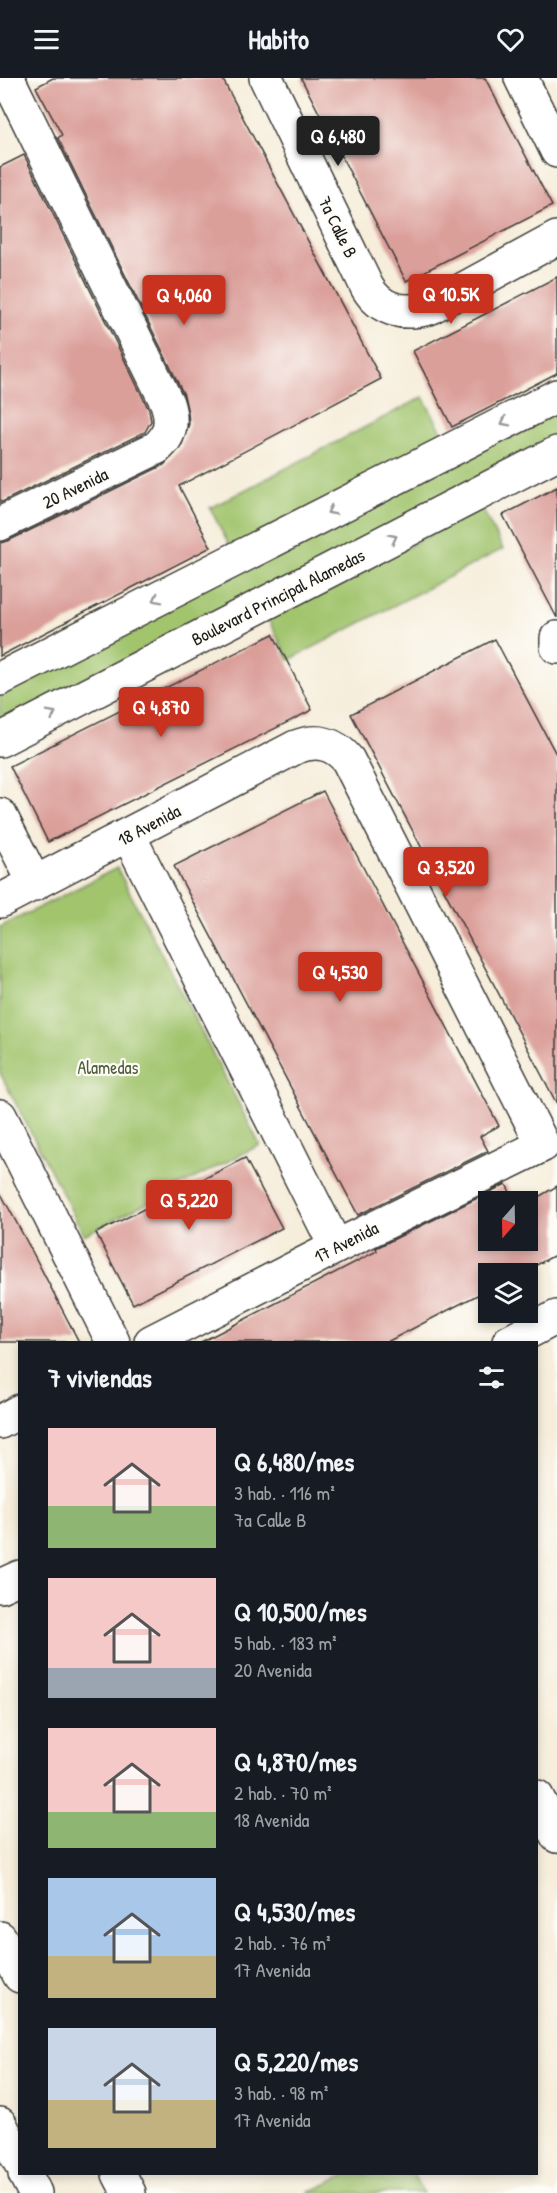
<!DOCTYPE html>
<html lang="es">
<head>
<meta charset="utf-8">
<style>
  body { margin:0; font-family:"Patrick Hand",sans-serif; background:#242831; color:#f1f3f6; height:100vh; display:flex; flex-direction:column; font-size:22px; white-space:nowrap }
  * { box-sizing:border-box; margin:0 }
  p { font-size:20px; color:#9ea1a6 }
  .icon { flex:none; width:33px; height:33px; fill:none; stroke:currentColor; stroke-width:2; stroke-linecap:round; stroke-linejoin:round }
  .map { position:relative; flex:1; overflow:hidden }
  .drawer { position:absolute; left:18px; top:1263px; width:520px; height:834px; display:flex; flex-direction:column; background:#171b24; border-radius:0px; box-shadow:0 3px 9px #0003 }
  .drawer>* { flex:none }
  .needle { width:39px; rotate:200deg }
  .tools { position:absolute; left:478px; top:1113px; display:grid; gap:12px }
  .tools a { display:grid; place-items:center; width:60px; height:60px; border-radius:0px; background:#171b24; box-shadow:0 3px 9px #0003; font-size:30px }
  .price { position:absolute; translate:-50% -51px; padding:0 14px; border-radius:6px; background:#c8321e; color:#fff; font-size:20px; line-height:39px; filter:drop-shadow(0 2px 3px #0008) }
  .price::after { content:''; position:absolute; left:50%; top:36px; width:18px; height:14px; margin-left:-9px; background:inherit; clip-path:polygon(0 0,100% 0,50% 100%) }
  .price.selected { background:#222; color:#fff }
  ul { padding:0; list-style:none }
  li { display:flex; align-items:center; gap:18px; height:150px; padding:0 30px }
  li span { display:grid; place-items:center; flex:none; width:168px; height:120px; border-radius:0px; color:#555 }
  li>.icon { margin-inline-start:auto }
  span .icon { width:72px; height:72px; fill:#fffc; stroke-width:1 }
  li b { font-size:26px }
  h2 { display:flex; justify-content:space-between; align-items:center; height:72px; padding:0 30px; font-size:26px }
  header { display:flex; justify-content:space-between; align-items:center; height:78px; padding:0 30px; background:#171b24; font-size:27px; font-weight:700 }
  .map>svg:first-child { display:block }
  .green { fill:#a1c46d; stroke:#5e7044; stroke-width:1.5 }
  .building { fill:#db9f9a }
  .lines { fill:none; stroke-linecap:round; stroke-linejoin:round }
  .minor-casing { stroke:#3d3b38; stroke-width:36 }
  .secondary-casing { stroke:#3d3b38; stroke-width:36 }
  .minor { stroke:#fff; stroke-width:33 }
  .secondary { stroke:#fff; stroke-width:33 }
  .oneway { stroke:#999 }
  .labels { text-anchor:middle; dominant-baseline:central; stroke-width:4.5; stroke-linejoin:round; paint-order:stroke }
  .street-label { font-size:18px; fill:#1c1c1c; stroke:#fdfcf7 }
  .park-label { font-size:18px; fill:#515f3c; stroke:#fdfcf7 }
</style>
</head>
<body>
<header><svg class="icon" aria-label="menu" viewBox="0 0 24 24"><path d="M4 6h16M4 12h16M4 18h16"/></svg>Habito<svg class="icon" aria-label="heart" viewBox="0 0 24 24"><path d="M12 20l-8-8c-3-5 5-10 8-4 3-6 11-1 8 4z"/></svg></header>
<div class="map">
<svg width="557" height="2115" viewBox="0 0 557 2115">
  <rect width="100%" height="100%" fill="#fdfcf7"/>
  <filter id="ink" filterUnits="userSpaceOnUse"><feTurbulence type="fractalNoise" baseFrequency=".0167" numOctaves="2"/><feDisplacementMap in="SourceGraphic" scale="12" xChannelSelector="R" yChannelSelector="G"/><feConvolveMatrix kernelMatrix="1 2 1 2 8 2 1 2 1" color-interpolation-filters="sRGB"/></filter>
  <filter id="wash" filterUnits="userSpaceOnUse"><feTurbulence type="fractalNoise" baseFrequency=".008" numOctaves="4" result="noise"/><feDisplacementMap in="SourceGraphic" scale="24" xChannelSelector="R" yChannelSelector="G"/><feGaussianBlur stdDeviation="1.35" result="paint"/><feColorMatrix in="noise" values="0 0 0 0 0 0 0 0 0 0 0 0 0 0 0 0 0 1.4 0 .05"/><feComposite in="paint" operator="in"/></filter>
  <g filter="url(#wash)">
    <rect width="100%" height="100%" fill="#f6edda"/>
    <path class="green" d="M423 319 445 359 231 471 210 430Z
      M557 324V369L0 654V610Z
      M482 430 503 471 289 582 268 541Z
      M117 790 260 1067 84 1157 0 995V849Z
      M347 2096H413L423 2115H308Z"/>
    <g id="blocks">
      <path class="building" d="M53 0H222L381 301 179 408 211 469 0 578V465L8 463 164 387 181 369 189 346 188 335 184 317 58 60 62 57 36 9Z
        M301 0H485L552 128 406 203Z
        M24 77 149 332 151 343 145 354 0 425V89Z
        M557 199V295L452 349 413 273Z
        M557 409V540L503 437Z
        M273 556 312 632 48 764 10 688Z
        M495 561 557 678V1026L351 636Z
        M323 713 499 1048 480 1058 488 1073 358 1137 174 788Z
        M245 1080 282 1150 133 1226 96 1155Z
        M506 1106 515 1124H489V1162H528V1125L557 1108V1176L520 1196H489V1211L387 1264H201L377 1173 376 1170Z
        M0 1114 34 1177 79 1264H0Z"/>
    </g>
  </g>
  <g filter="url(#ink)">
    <use href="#blocks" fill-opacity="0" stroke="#3d3b38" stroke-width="1.5"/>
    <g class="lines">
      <defs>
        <path id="minor" d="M266 0 367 209C381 233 403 237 429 230L557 160
          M521 0 557 73
          M0 446 156 370C171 358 173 343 167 325L10 5
          M557 560V569
          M0 601 557 318
          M0 662 557 375
          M0 737 35 806
          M129 758 336 1169
          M0 823 296 669C317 661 334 665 348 682L543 1067 336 1169 151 1264
          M0 1038 113 1264
          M509 1264 557 1239
          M0 1344 20 1333
          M0 1508 20 1499
          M537 1719 557 1758
          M0 1860 20 1898
          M119 2096 129 2115"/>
        <path id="secondary" d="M0 2046 20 2084
          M25 2096 35 2115"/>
      </defs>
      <use href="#minor" class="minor-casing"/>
      <use href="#secondary" class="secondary-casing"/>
      <use href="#minor" class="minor"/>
      <use href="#secondary" class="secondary"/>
    </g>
    <defs><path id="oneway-chevron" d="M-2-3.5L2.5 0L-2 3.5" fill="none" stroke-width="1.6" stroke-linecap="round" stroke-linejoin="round" transform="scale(1.5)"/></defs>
    <g class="oneway">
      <use href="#oneway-chevron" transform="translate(505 344) rotate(153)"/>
      <use href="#oneway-chevron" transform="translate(331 433) rotate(153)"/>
      <use href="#oneway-chevron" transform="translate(393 460) rotate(-27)"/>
      <use href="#oneway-chevron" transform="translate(157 521) rotate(153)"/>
      <use href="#oneway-chevron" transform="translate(52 636) rotate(-27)"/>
    </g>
  </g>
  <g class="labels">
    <g class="street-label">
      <text transform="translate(338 149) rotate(64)">7a Calle B</text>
      <text transform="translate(75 410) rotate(-26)">20 Avenida</text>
      <text transform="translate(278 519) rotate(-27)">Boulevard Principal Alamedas</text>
      <text transform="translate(149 747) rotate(-28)">18 Avenida</text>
      <text transform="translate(346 1164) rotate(-27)">17 Avenida</text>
    </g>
    <g class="park-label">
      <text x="108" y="989">Alamedas</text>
    </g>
  </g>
</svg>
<div class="tools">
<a><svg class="needle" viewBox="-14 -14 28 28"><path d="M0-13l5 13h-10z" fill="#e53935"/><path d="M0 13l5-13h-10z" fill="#9ea1a6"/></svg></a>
<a><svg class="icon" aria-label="layers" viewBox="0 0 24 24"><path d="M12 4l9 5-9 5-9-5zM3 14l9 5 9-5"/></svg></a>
</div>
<b class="price selected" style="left:338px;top:89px">Q 6,480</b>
<b class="price" style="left:451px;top:247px">Q 10.5K</b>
<b class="price" style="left:184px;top:248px">Q 4,060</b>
<b class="price" style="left:161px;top:660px">Q 4,870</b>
<b class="price" style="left:446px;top:820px">Q 3,520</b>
<b class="price" style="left:340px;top:925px">Q 4,530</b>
<b class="price" style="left:189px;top:1153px">Q 5,220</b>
<section class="drawer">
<h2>7 viviendas<svg class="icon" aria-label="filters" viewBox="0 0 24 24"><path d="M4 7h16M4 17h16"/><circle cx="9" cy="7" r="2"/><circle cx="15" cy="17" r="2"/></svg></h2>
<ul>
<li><span style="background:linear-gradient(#f6c9c9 65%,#8fb573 0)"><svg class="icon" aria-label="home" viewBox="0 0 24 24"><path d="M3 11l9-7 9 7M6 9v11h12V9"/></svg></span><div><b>Q 6,480/mes</b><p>3 hab. · 116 m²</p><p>7a Calle B</p></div></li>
<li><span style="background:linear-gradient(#f6c9c9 75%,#9aa5b1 0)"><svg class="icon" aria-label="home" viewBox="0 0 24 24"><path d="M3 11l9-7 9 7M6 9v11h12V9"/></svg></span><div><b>Q 10,500/mes</b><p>5 hab. · 183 m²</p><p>20 Avenida</p></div></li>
<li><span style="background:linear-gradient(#f6c9c9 70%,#8fb573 0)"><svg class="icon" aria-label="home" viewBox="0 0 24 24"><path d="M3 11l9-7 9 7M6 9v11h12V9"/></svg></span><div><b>Q 4,870/mes</b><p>2 hab. · 70 m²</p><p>18 Avenida</p></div></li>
<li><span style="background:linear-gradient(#a9c7e8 65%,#c2b280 0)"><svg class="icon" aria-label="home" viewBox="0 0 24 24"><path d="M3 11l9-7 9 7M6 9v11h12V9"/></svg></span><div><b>Q 4,530/mes</b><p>2 hab. · 76 m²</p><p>17 Avenida</p></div></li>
<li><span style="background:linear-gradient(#c9d6e8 60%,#c2b280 0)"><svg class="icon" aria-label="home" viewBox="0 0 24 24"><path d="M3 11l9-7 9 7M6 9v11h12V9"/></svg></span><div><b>Q 5,220/mes</b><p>3 hab. · 98 m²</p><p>17 Avenida</p></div></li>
</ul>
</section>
</div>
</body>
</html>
